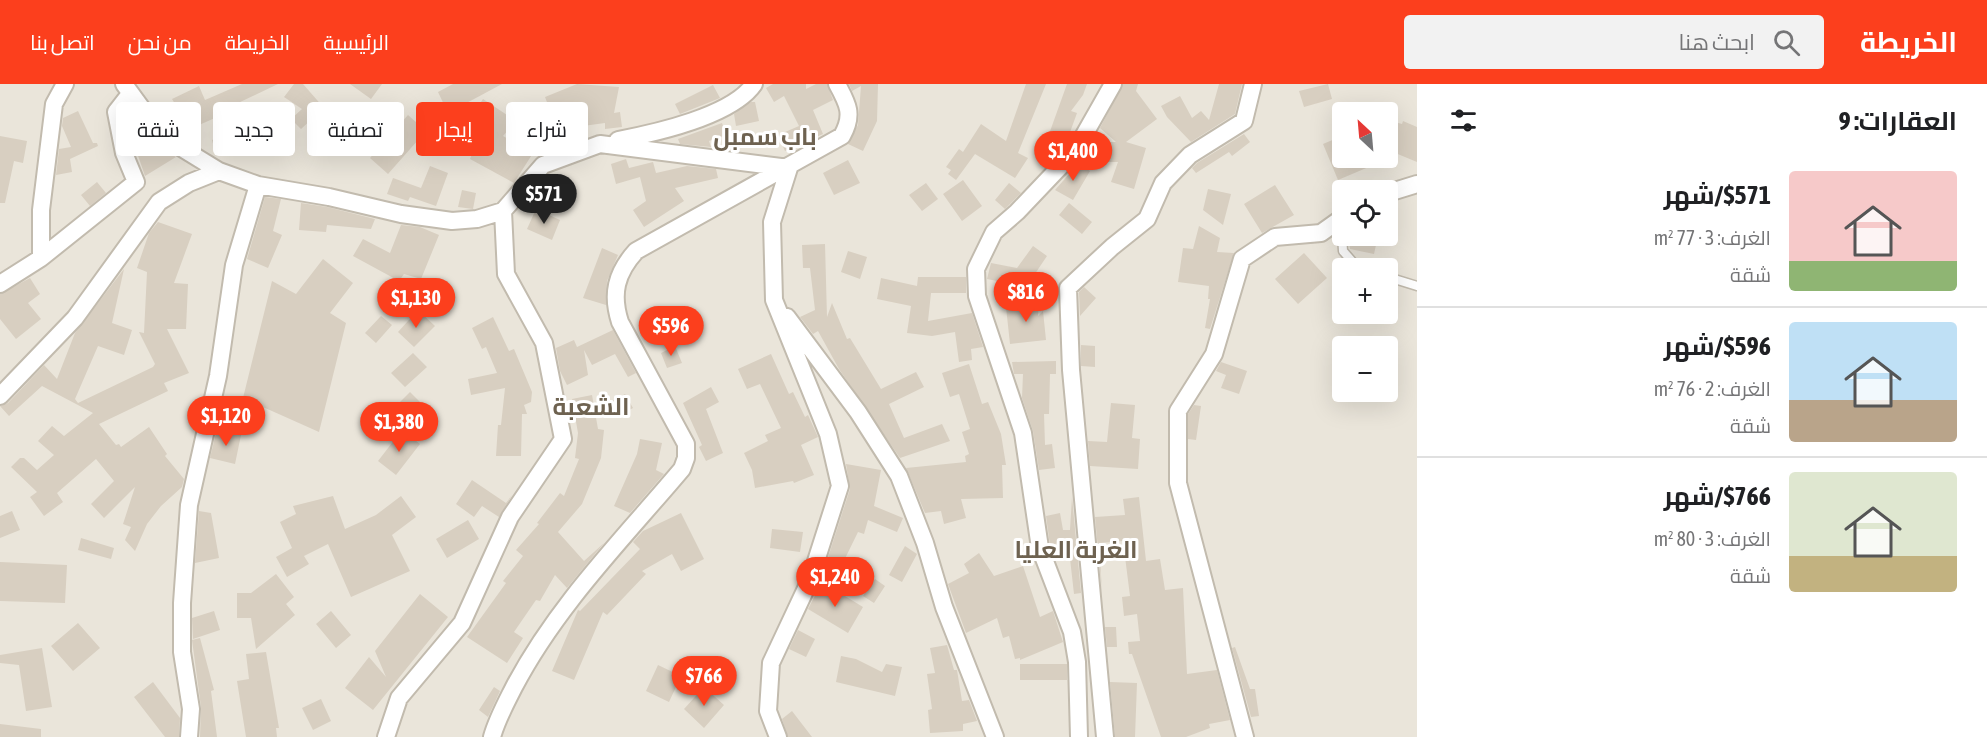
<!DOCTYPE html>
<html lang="ar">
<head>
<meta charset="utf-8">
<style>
  body { margin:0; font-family:"Asap Condensed",Cairo,sans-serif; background:#f2f2f2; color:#202124; direction:rtl; height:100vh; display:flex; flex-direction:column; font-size:22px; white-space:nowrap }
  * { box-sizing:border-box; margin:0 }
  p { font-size:20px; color:#757577 }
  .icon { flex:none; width:33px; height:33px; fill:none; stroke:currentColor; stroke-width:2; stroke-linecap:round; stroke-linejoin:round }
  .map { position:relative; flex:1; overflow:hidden; direction:ltr }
  .side { display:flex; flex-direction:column; background:#fff; width:570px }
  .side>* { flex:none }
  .guide { position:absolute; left:18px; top:18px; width:570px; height:54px; direction:rtl; display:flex; gap:12px }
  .needle { width:39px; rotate:334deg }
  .tools { position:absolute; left:1332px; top:18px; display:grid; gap:12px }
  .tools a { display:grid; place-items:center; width:66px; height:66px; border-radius:6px; background:#fff; box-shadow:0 6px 24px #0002; font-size:30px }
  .price { position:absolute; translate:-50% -51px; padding:0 14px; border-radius:21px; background:#fc3f1d; color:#fff; font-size:20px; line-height:39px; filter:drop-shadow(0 2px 3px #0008) }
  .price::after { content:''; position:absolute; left:50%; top:36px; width:18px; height:14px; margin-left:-9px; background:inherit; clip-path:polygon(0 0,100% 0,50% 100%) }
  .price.current { background:#222; color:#fff }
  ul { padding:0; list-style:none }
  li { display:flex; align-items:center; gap:18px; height:150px; padding:0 30px }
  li+li { border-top:2px solid #e0e0e0 }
  li span { display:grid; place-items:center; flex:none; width:168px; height:120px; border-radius:6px; color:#555 }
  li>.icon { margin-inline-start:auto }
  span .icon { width:72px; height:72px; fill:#fffc; stroke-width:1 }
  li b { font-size:26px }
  h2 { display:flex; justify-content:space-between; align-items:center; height:72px; padding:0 30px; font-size:26px }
  .pill { padding:0 21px; border-radius:6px; background:#fff; box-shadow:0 6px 24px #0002; font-size:21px; line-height:54px }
  .pill.current { background:#fc3f1d; color:#fff }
  header { display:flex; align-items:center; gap:36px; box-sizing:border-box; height:84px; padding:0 30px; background:#fc3f1d; color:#fff }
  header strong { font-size:28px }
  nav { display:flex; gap:33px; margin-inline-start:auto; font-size:21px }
  .search { width:420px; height:54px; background:#f2f2f2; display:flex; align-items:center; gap:15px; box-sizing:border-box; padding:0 21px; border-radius:6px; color:#757577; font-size:22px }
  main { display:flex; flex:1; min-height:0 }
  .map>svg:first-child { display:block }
  .residential { fill:#eae5da; fill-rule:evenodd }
  .building { fill:#d8cfc1 }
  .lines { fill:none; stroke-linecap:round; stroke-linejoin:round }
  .service-casing { stroke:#c2bbae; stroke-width:11 }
  .minor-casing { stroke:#c2bbae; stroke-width:20 }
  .service { stroke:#fff; stroke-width:8 }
  .minor { stroke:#fff; stroke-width:16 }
  .labels { text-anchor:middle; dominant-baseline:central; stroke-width:6; stroke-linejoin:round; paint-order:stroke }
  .district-label { font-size:24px; font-weight:bold; fill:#6e6250; stroke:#fff }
</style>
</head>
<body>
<header>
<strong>الخريطة</strong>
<div class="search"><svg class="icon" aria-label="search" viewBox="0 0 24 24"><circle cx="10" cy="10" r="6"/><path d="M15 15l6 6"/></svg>ابحث هنا</div>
<nav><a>الرئيسية</a><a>الخريطة</a><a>من نحن</a><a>اتصل بنا</a></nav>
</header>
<main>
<section class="side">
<h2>العقارات: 9<svg class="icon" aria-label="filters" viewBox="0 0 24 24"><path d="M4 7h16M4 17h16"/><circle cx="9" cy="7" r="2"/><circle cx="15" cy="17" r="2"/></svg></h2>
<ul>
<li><span style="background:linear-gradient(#f6c9c9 75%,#8fb573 0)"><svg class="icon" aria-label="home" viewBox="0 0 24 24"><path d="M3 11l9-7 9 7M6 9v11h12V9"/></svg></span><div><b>$571/شهر</b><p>الغرف: 3 · 77 m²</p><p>شقة</p></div></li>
<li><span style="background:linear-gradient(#bfe0f5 65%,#b9a48a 0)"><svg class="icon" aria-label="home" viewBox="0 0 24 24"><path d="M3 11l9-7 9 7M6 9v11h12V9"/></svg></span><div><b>$596/شهر</b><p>الغرف: 2 · 76 m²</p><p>شقة</p></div></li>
<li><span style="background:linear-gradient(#dfe7d0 70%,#c2b280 0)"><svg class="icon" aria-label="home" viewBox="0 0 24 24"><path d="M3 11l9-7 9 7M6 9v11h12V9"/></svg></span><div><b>$766/شهر</b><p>الغرف: 3 · 80 m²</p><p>شقة</p></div></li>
</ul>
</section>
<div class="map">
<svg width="1417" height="653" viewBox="0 0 1417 653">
  <rect width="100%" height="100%" fill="#f6f3ec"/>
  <path class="residential" d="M0 0H1417V653H0ZM1342 28H1388V74H1342ZM1342 106H1388V152H1342ZM1342 184H1388V230H1342ZM1342 262H1388V308H1342Z"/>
  <path class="building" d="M242 0H278L238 19 240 23 190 45 172 15 199 2 205 16Z
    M294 0H303L324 24 301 45 291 35 302 25 284 13Z
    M350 0H382L371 15Z
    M453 0H502L448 29 438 8Z
    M577 0 619 3 614 29 620 28 622 43 605 45V39L568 44 565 20 550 26 545 13Z
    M773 0H806V5L816 0H827L833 16 813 26 823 50 785 67 778 51 799 42 784 12 774 18 766 4Z
    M849 0H878L877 37 863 67 848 60 858 41 861 2 852 7Z
    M1026 0H1046L1018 69 1028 74 1015 94 975 70 956 96 948 90 951 86 946 83 959 65 963 68 981 40 1006 57Z
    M1067 0H1087L1083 11 1071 27 1077 29 1065 62 1058 69 1044 64Z
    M1123 0H1138L1136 7 1157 35 1126 58 1146 64 1134 105 1111 98 1118 78H1091L1092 58H1116L1100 44Z
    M1219 0H1242L1235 30 1191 58 1167 33 1161 22 1180 12 1192 34 1201 27 1209 36Z
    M1328 0 1332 15 1304 23 1299 7Z
    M713 1 720 14 680 30 675 20Z
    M483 15 516 37 503 52 533 69 514 99 470 75 479 52 465 42Z
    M751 18H755L759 37 736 42 734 30Z
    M78 27 93 59H97L98 62 70 75 72 88 56 91 59 65 71 63 62 42 63 34Z
    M408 31 426 47 388 90 370 74Z
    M1388 36 1402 40 1403 37 1417 43V78L1388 66Z
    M722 39 726 51 709 57 711 63 680 60 678 55Z
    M142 42 156 61 176 73 145 92 131 51Z
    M240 46 244 58 215 67 212 56Z
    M1244 50 1250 58 1232 72 1229 68 1196 89 1192 84 1197 79Z
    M0 52 27 57 23 79 14 77 5 119H0Z
    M1342 52V74H1367L1371 82 1338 96 1323 60Z
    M626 75 629 84 653 78 656 89 687 82 716 85 718 94 675 104 684 117 644 143 633 126 646 117 640 93 616 100 611 80Z
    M848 76 860 99 834 111 823 89Z
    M1078 80 1090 87 1073 116 1055 106Z
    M430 82 448 89 436 122 410 113 408 117 387 110 393 94 421 104Z
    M963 96 982 122 962 137 943 110Z
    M97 98 106 109 90 122 81 111Z
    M926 99 938 115 922 127 909 111Z
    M1009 99 1021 109 1005 125 995 116Z
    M1275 101 1294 131 1262 149 1244 120Z
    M1208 105 1231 110 1223 141 1203 126Z
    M462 106 476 109 473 125 458 123Z
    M265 113 281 115 273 147 282 151 268 184 247 175Z
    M301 119 327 123 375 135 371 145 327 141 326 148 299 146Z
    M1069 119 1092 138 1082 150 1059 131Z
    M536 125 560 136 552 156 527 145Z
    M158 138 192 150 174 199 188 200 186 245H167L189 289 164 299 168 307 99 340 116 361 119 360 121 363 149 343 167 370 165 372 184 395 182 403 161 422 147 440 135 467 125 456 131 443 123 440 135 403 104 434 91 420 114 397 96 375 57 409 63 418 44 432 30 413 37 408 11 383 20 374H24L37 386 54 371 38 357 52 342 64 352 93 329 42 302 9 332 0 322 8 319 44 281 57 295 75 249 124 185 112 239 132 246 124 271 98 262 75 315 78 319 153 283 155 280 139 248 144 249 147 188 137 184 149 149Z
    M401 141 420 143 439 151 421 195 404 190 399 197 353 172 363 155 390 169Z
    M1199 142 1220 154 1217 168 1234 169 1210 245 1205 244 1210 215H1208L1209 202 1178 198 1183 164 1193 165Z
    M1348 152H1378L1374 170 1350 165Z
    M825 160 827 233 832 219 847 255 850 254 881 305 916 288 924 303 889 320 904 354 942 340 950 357 900 374 839 285 818 247 813 250 800 233 815 226 810 184H803L802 161Z
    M1033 162 1047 172 1022 209H1007V199L987 195 991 179 1017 184Z
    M602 164 618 171 607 197 606 221 583 214Z
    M848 167 867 173 860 195 841 188Z
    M1304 169 1327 194 1298 220 1275 195Z
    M323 175 353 199 330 229 346 239 319 348 243 314 272 197 296 210Z
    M918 193H966V209H931L928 237 972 229 983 263 971 265 972 276 959 278 955 248 932 252 907 249 911 222 877 215 881 194 917 202Z
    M30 194 40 210 28 219 41 235 16 255 0 235V210Z
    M1084 203 1096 214 1080 232 1079 208Z
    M1039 217 1038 232 1043 227 1046 256 1010 260 1006 223Z
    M418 226 435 242 414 263 398 248Z
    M381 232 392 241 376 259 365 249Z
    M493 233 509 267 514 265 532 308 531 318 524 321 527 330H522L521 372H496L498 341H501L505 304 471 311 468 295 497 289 486 263 482 265 472 244Z
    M613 246 636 289 628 293 615 270 592 281 584 266 588 291 567 301 560 287 556 264 574 256 577 263Z
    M1081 261 1095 262V283L1081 282Z
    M675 262 682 279 667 284 661 269Z
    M413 269 427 283 405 303 391 289Z
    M771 270 789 310 793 308 805 333 808 331 818 353 801 361 814 391 794 399 793 397 755 404 752 386 744 369 768 357 765 351 781 344 760 300 747 305 738 285Z
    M1056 277V290H1050L1049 330H1044L1045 361 1052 360 1055 384 1039 386 1033 347 1022 314 1023 290H1014L1012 278Z
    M1221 278 1247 287 1239 310 1221 304 1226 291 1216 287Z
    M969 280 982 320 988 318 1001 350 1006 381H1002L1003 414 961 415 966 434 944 440 941 427 925 429 906 384 966 378 965 372 969 370 962 348 970 345 959 310 950 313 942 289Z
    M711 303 719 318 706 325 723 369 706 377 699 363 702 361 683 319Z
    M410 308 426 324 406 343 390 328Z
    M625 310 633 324 620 331 612 317Z
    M592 311 598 345 604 346 601 374 582 420 558 448 584 477 604 459 567 504 555 491 540 517 536 516 514 548 523 554 507 579 467 553 506 499 503 497 523 472 516 466 539 440 537 439 560 409 564 412 579 375 575 374 578 349 572 315Z
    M1111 319 1135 321 1132 354 1140 355 1138 385 1090 382 1088 357 1107 358Z
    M1194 321 1201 322 1196 356 1188 355V330Z
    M217 345 241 351 235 380 210 374Z
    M402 346 420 360 396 391 378 377Z
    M640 355 662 359 656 386 664 390 630 429 614 422 637 370Z
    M846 380 881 386 874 422 903 434 897 448 868 436 864 450 858 448 835 495 823 489 850 405Z
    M472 396 506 419 512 411 499 433 482 422 474 433 456 420Z
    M333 412 345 445 376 431 401 412 416 433 392 451 410 487 351 513 328 460 304 472 309 480 287 493 276 473 292 464 280 438 296 430 293 422Z
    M1072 413 1081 509 1074 510 1068 457 1050 461 1046 432 1060 429 1063 446H1070Z
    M1139 413 1146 477 1160 475 1165 506 1183 504 1187 590 1217 586 1230 636 1209 640 1210 644 1186 653H1161L1132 570H1129L1128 558 1140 557 1137 530 1124 532 1122 513 1130 512 1123 457 1099 459 1102 507 1095 433 1125 431 1123 415Z
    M12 427 20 446 0 454V432Z
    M199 427 211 429 219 474 195 479Z
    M681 429 704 475 681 487 672 470 642 487 646 490 607 531 603 528 574 596 552 587 578 526 580 527 640 465 633 458 643 447Z
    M468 436 479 455 447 474 436 455Z
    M772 445 803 448 800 468 770 464Z
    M81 454 114 464 111 475 78 466Z
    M905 462 917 470 902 498 889 491Z
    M979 469 994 492 1023 482 1040 533 1053 527 1063 558 1020 576V574L1015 575 1009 552 1003 554 997 534 966 549 948 500 969 489 964 480Z
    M0 478 67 481 65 519 0 517Z
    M276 490 294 513 286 520 295 531 256 565 251 534H237V509H251Z
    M875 495 885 502 874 519 863 512Z
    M822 498 863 523 848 549 808 525Z
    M420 510 448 533 373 626 345 604 369 573 386 593 375 567Z
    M214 527 220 546 193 555 192 534Z
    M331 527 351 551 336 564 316 540Z
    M78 539 100 564 73 587 51 562Z
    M1105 543H1116L1117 563H1107Z
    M798 546 815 555 806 573 789 565Z
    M200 554 214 606 211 607 217 653H200L201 623 192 556Z
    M947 561 954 586H957L962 617 969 616 977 637 963 640V647L930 649 928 626 932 625 927 590 935 589 930 564Z
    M1235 563 1250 605H1255L1259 632 1251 633 1232 564Z
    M42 564 52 623 26 627 19 581 0 579V571Z
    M266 568 279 644H276L277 653H246L237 597 249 595 246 570Z
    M841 572 856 575 882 588 886 580 902 583 895 612 836 598Z
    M1020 580H1067V596H1020Z
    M658 581 681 592 669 618 646 607Z
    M153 598 180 634 179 653H165L134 613Z
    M1110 598 1137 599 1135 653H1115Z
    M494 603 500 607 488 633 479 626Z
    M704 603 724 621 704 644 684 625Z
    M321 615 331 637 313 646 302 624Z
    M792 627 812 653H788L782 635Z
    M0 640 41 645V653H0Z"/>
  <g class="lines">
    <defs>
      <path id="service" d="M1334 140 1342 151 1343 167 1358 184
        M1388 193 1417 202"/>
      <path id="minor" d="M124 0 162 52 219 87 258 101 329 113 401 130 452 137 477 135 503 127 543 81 600 60 789 84 772 138 774 216 828 350 840 402 810 496 771 579 768 627 778 653
        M618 56C655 49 732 32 754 0
        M1388 109 1417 100
        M41 174V126L54 20 65 0
        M0 200 41 174 136 98 124 69 116 28 130 10
        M787 233 858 328 899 392 925 459 944 523 995 653
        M0 312 75 234 159 118 189 99 219 87
        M189 653 191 625 182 568V519L189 421 218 292 234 181 258 101
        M386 653 399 614 462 539 510 433 563 355 544 259 506 190 503 127
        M492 653C497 635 506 619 514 603 557 521 623 455 682 385L686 374V360L620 238C611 210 616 189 636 167L842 52C854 31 848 20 837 0
        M1079 653 1077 578 1072 548 1040 464 1023 349 977 212 976 185 994 148 1017 128 1075 67 1113 0
        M1105 653 1071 286 1068 204 1112 163 1147 135 1163 99 1190 71 1244 37 1253 0
        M1245 653 1178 399V327L1214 270 1242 175 1275 153 1321 149 1342 134"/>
    </defs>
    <use href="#service" class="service-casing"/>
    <use href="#minor" class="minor-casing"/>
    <use href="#service" class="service"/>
    <use href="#minor" class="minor"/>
  </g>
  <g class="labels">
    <g class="district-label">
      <text x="765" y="52">باب سمبل</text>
      <text x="591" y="322">الشعبة</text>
      <text x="1076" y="465">الغربة العليا</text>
    </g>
  </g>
</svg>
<div class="tools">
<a><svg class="needle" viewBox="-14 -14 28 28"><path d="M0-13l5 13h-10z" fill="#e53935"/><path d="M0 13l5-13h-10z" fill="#757577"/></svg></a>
<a><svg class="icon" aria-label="locate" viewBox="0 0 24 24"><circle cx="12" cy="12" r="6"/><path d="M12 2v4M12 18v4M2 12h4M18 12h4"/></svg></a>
<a>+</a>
<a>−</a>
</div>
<b class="price" style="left:1073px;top:98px">$1,400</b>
<b class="price current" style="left:544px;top:141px">$571</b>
<b class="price" style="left:1026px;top:239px">$816</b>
<b class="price" style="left:416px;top:245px">$1,130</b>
<b class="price" style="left:671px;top:273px">$596</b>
<b class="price" style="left:226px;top:363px">$1,120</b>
<b class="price" style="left:399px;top:369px">$1,380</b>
<b class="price" style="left:835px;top:524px">$1,240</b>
<b class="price" style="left:704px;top:623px">$766</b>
<div class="guide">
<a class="pill">شراء</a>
<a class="pill current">إيجار</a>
<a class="pill">تصفية</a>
<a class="pill">جديد</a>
<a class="pill">شقة</a>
</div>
</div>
</main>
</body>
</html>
